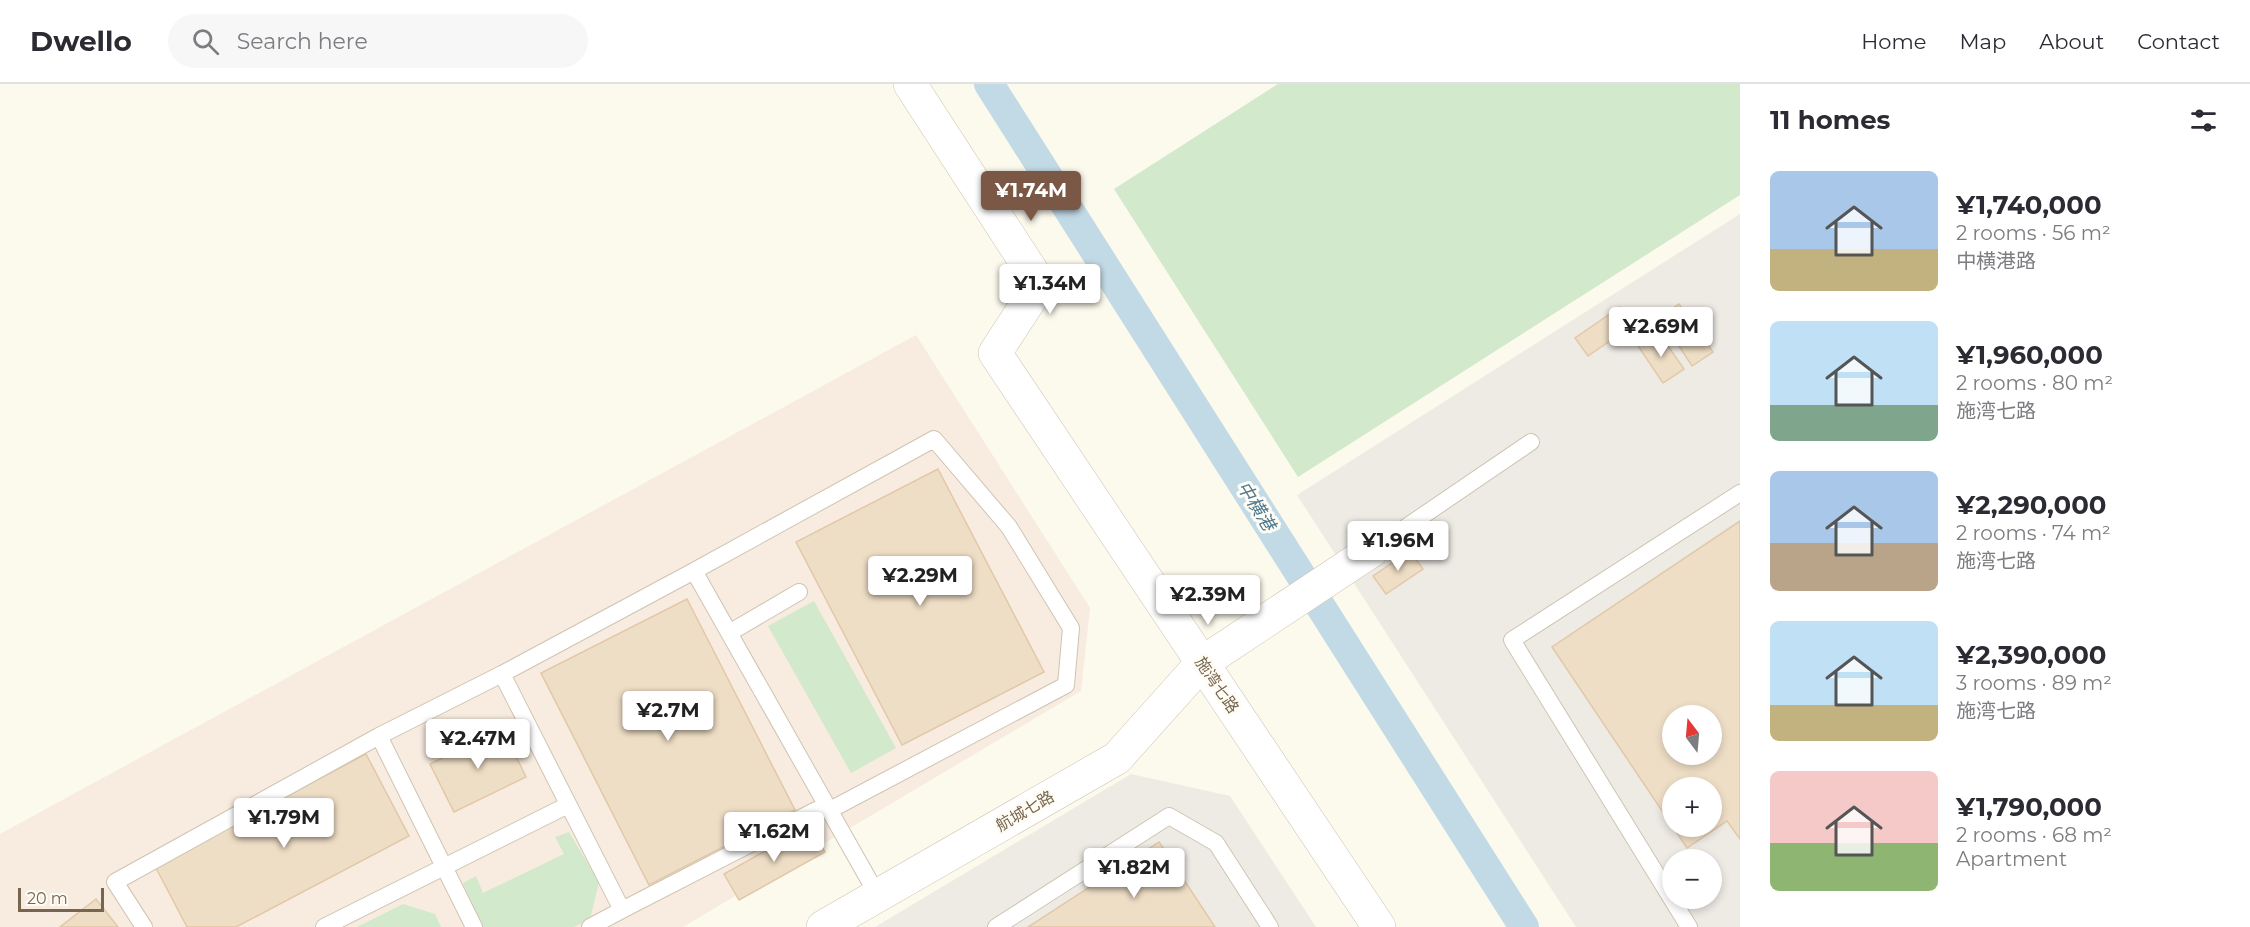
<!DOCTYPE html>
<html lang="en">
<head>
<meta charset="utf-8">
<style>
  body { margin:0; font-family:Montserrat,"Noto Sans SC",sans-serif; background:#f7f7f7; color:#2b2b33; height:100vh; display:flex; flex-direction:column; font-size:22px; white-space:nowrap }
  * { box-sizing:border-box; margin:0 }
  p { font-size:20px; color:#7c7c81 }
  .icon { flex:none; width:33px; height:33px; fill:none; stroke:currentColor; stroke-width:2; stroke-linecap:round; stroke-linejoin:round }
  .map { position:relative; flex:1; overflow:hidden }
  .drawer { display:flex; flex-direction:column; background:#fff; width:510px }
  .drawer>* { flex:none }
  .needle { width:39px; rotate:344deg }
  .controls { position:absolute; left:1662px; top:621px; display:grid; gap:12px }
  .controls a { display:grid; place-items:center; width:60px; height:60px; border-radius:50%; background:#fff; box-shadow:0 3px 9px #0003; font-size:30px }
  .scale { position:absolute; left:18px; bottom:15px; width:86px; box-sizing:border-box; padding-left:6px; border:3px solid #776550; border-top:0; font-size:16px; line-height:21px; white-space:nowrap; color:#776550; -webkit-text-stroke:4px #fefcf4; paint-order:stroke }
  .price { position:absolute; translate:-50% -51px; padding:0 14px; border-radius:6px; background:#fff; color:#222; font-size:20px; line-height:39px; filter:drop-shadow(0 2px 3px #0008) }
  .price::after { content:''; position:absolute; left:50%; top:36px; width:18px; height:14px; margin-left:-9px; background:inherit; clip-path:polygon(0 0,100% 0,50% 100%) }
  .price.active { background:#7b5845; color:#fff }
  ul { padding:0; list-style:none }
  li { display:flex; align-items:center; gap:18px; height:150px; padding:0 30px }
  li span { display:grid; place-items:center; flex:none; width:168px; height:120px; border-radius:9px; color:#555 }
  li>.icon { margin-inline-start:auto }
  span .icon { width:72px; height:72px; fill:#fffc; stroke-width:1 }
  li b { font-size:26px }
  h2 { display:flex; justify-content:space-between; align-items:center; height:72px; padding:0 30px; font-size:26px }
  header { display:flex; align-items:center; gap:36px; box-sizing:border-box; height:84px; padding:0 30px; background:#fff; border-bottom:2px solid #e1e1e2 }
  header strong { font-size:28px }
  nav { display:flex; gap:33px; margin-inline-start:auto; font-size:21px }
  .search { width:420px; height:54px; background:#f7f7f7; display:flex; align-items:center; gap:15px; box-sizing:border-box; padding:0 21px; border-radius:33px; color:#7c7c81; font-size:22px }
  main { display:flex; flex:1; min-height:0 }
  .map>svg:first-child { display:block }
  .commercial { fill:#f8ebdf }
  .industrial { fill:#eeebe5; fill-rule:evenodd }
  .green { fill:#d2e9cb }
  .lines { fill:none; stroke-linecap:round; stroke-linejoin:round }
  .canal { stroke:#c2dae5; stroke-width:30 }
  .building { fill:#efdec6; stroke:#e1c8a8; stroke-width:1.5; fill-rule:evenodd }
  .lane-casing { stroke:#cec4b2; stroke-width:18 }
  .street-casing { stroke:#cec4b2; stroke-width:34 }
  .lane { stroke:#fff; stroke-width:16 }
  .street { stroke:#fff; stroke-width:33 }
  .labels { text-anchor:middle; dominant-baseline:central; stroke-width:6; stroke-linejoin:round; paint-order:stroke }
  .street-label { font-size:16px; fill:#776550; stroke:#fefcf4 }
  .water-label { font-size:18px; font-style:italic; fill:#4e788f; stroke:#fefcf4 }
</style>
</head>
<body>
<header>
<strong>Dwello</strong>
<div class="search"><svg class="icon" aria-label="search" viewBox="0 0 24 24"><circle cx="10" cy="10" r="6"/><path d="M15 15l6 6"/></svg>Search here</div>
<nav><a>Home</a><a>Map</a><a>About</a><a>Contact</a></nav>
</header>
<main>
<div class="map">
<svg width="1740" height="843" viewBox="0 0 1740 843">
  <rect width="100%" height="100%" fill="#fcf9ed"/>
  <path class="commercial" d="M916 251 1090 524 1081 607 683 843H0V750Z"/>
  <path class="industrial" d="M1740 130V843H1576L1297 411ZM1672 632H1712V670H1672ZM1672 704H1712V742H1672ZM1672 776H1712V814H1672Z
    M1131 690 1230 712 1316 843H875Z"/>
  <path class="green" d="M1278 0H1740V111L1298 393 1114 105Z
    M814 517 896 664 851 689 768 542Z
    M569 748 599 798 590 835 574 843H482L463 799 476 792 483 809 564 770 555 753Z
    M403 820 435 830 441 843H357Z"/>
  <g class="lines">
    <path class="canal" d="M989 0 1524 843"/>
  </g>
  <path class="building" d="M1679 220 1713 268 1692 282 1660 233Z
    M1620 223 1633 241 1588 272 1575 254Z
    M1659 249 1684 285 1663 299 1638 262Z
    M938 385 1044 588 902 661 796 458Z
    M1740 437V755L1727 737 1687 764 1552 563ZM1672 632H1712V670H1672ZM1672 704H1712V742H1672Z
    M1410 467 1423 485 1386 510 1373 492Z
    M687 515 795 726 649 801 541 589Z
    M503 645 526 693 454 728 430 680Z
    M366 670 409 752 236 843H187L155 782Z
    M810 742 825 768 739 816 724 790Z
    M1159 758 1215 843H1028Z
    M96 815 118 843H60Z"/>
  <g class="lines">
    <defs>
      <path id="lane" d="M1371 467 1531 358
        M694 487 502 590 622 826 826 721
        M729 549 799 508
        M830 726 1066 601 1071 544 1009 443 934 355 694 487 878 812
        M144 843 115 798 379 652
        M324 843 568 721
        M474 843 379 652 502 590
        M590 843 622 826
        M996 843 1169 732 1216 759 1270 843
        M1689 843 1512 556 1740 409"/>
      <path id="street" d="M910 0 1040 200 995 269 1379 843
        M823 843 1117 674 1202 579 1371 467"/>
    </defs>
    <use href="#lane" class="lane-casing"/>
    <use href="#street" class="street-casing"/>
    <use href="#lane" class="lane"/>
    <use href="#street" class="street"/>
  </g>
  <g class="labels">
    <g class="street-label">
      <text transform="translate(1217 601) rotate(56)">施湾七路</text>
      <text transform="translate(1025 727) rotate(-30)">航城七路</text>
    </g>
    <g class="water-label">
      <text transform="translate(1256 422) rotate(58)">中横港</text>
    </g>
  </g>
</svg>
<div class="controls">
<a><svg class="needle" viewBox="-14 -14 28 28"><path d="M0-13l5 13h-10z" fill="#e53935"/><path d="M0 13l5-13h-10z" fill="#7c7c81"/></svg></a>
<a>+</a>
<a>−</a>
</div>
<div class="scale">20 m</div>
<b class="price active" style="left:1031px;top:138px">¥1.74M</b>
<b class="price" style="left:1050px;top:231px">¥1.34M</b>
<b class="price" style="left:1661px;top:274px">¥2.69M</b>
<b class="price" style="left:1398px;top:488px">¥1.96M</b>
<b class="price" style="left:920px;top:523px">¥2.29M</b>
<b class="price" style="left:1208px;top:542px">¥2.39M</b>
<b class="price" style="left:668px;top:658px">¥2.7M</b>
<b class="price" style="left:478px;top:686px">¥2.47M</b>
<b class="price" style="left:284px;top:765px">¥1.79M</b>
<b class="price" style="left:774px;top:779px">¥1.62M</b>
<b class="price" style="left:1134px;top:815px">¥1.82M</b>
</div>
<section class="drawer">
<h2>11 homes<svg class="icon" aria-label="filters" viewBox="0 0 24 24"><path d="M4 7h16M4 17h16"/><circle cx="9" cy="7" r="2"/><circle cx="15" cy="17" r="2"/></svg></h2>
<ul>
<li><span style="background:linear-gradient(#a9c7e8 65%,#c2b280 0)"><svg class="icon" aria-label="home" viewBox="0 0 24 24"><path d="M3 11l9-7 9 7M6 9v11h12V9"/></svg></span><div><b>¥1,740,000</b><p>2 rooms · 56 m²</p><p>中横港路</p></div></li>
<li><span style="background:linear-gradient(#bfe0f5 70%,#7fa58c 0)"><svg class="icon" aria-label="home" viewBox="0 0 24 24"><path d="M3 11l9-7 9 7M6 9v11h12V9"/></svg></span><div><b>¥1,960,000</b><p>2 rooms · 80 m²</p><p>施湾七路</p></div></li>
<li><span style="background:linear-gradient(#a9c7e8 60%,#b9a48a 0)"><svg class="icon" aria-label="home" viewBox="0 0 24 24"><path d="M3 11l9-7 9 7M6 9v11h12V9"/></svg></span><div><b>¥2,290,000</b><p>2 rooms · 74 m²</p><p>施湾七路</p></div></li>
<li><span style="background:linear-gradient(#bfe0f5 70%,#c2b280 0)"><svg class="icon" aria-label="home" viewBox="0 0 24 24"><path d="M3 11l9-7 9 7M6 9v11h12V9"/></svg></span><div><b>¥2,390,000</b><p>3 rooms · 89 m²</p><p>施湾七路</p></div></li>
<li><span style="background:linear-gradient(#f6c9c9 60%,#8fb573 0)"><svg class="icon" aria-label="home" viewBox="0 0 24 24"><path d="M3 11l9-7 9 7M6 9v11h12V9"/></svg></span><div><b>¥1,790,000</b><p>2 rooms · 68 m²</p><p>Apartment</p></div></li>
</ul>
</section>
</main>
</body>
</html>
